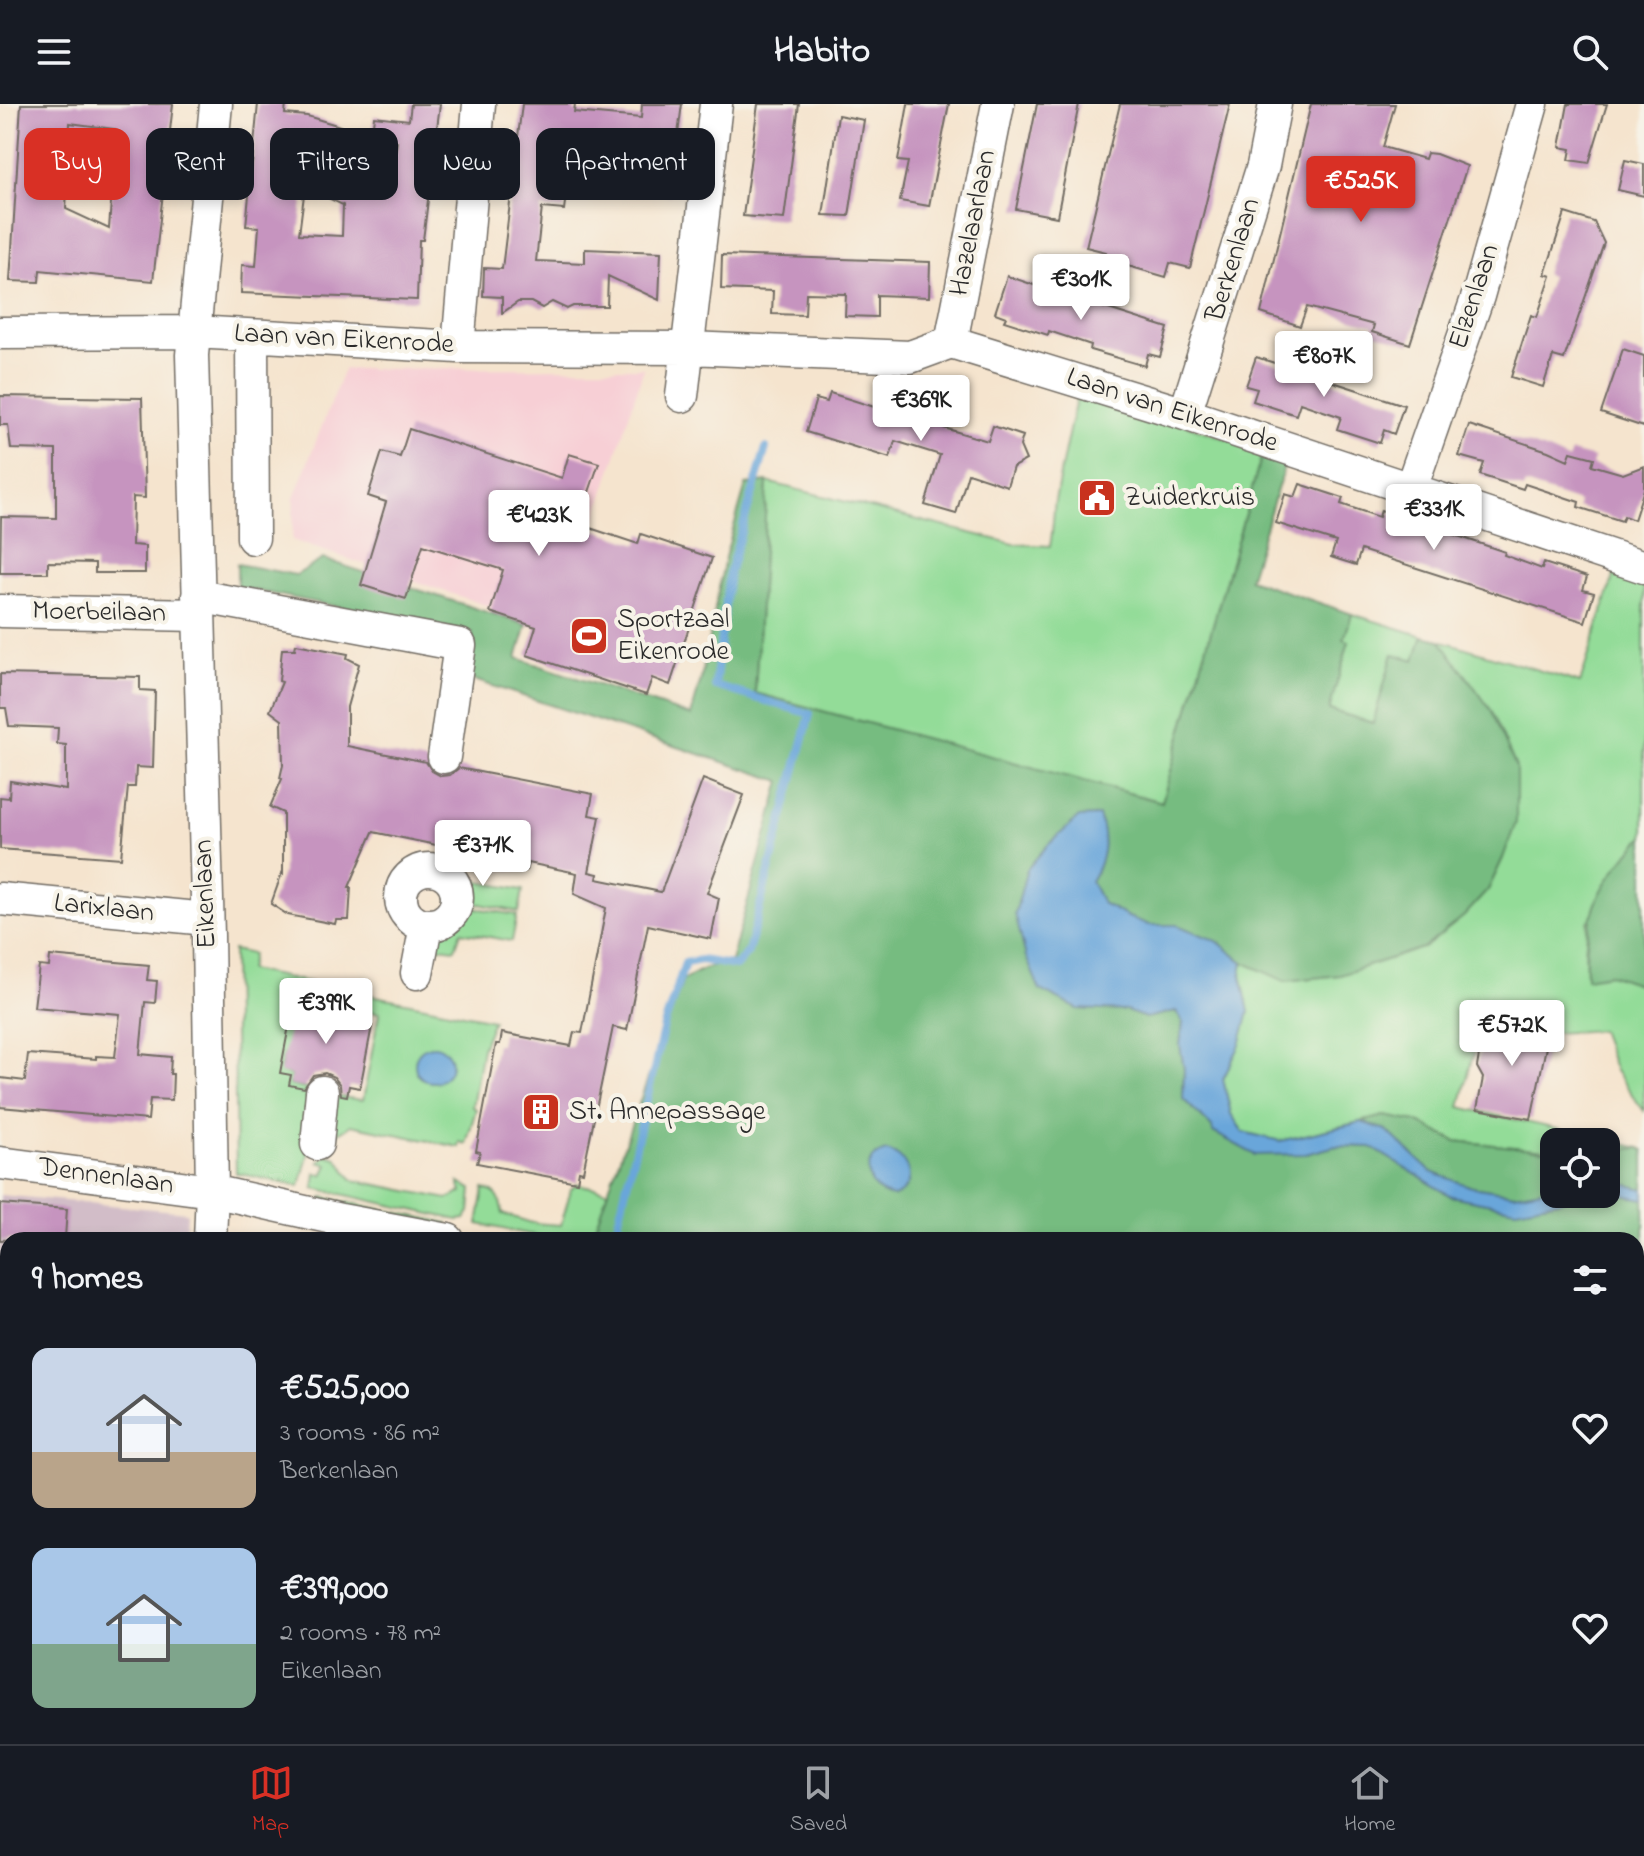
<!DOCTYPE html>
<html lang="en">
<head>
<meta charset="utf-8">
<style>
  body { margin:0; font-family:"Indie Flower",sans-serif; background:#242831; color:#f1f3f6; height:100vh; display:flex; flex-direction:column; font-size:30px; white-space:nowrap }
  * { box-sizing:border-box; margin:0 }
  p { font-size:26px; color:#9ea1a6 }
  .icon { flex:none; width:44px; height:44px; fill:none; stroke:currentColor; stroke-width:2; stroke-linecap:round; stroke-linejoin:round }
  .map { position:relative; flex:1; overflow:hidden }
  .sheet { position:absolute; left:0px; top:1128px; width:1644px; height:512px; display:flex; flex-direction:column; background:#171b24; border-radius:24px 24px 0 0; box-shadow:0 4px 12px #0003 }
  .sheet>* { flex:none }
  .top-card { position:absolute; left:24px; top:24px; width:800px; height:72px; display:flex; gap:16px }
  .buttons { position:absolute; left:1540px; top:1024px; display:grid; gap:16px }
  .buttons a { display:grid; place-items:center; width:80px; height:80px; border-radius:16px; background:#171b24; box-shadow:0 4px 12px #0003; font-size:40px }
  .price { position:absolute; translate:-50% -68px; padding:0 18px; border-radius:8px; background:#fff; color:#222; font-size:26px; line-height:52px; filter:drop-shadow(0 2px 4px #0008) }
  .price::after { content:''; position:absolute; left:50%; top:48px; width:24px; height:18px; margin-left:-12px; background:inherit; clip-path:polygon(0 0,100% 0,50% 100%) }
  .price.current { background:#d93025; color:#fff }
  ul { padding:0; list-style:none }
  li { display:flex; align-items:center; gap:24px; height:200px; padding:0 32px }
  li span { display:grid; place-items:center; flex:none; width:224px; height:160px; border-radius:16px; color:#555 }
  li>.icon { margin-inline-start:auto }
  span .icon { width:96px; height:96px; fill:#fffc; stroke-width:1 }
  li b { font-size:34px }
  h2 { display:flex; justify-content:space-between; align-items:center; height:96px; padding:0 32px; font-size:34px }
  .tag { padding:0 28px; border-radius:16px; background:#171b24; box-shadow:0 4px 12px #0003; font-size:28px; line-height:72px }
  .tag.current { background:#d93025; color:#fff }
  header { display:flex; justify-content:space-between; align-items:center; height:104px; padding:0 32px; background:#171b24; font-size:36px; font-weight:800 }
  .menu { display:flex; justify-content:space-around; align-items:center; height:112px; border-top:2px solid #363941; background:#171b24; font-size:22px; color:#9ea1a6 }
  .menu a { display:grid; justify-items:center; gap:4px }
  .menu .current { color:#d93025 }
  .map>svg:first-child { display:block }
  .built { fill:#f7cfd5 }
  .industrial { fill:#d2bdc8 }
  .green { fill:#93dc98; stroke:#5f8462; stroke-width:2 }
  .forest { fill:#76bc80; stroke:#507456; stroke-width:2 }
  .water { fill:#69a6da; stroke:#4a6882; stroke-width:2 }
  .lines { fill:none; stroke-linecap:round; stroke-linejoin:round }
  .stream { stroke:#69a6da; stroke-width:8 }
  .building { fill:#c694bf; fill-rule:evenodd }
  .minor-casing { stroke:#726c64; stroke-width:35 }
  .minor { stroke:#fff; stroke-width:32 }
  .labels { text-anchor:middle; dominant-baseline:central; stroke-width:8; stroke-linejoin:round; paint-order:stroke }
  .street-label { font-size:28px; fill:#2b2b2b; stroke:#f7f3e8 }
  .poi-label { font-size:28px; fill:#2b2b2b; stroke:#f7f3e8; text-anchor:start }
</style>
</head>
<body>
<header><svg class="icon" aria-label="menu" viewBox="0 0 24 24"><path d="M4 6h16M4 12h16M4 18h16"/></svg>Habito<svg class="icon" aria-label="search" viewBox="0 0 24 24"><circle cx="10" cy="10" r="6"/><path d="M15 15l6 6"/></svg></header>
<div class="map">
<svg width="1644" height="1640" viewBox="0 0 1644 1640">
  <rect width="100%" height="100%" fill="#f7f3e8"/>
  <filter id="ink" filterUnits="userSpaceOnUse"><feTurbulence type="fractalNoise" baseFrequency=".0125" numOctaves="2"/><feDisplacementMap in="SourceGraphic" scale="16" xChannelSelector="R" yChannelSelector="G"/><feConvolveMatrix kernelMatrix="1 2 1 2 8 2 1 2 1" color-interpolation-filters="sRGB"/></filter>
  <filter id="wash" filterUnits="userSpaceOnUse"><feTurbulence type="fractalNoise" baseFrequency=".006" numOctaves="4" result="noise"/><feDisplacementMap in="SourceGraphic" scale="32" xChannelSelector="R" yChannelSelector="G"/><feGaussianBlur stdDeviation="1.8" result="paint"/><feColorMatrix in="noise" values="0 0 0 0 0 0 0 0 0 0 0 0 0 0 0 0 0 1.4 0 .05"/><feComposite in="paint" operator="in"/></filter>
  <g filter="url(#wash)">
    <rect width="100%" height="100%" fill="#f5e4ce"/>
    <path class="built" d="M644 264 586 445 533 517 292 436 294 394 344 265Z"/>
    <path class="industrial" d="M0 1091 187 1108 185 1136H8V1632H147L146 1640H0Z"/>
    <path class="green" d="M1079 285 1263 347 1162 698 755 589 767 378 1014 440 1050 442C1053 427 1053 412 1055 397 1062 359 1069 322 1079 285Z
      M1615 468 1644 478V733L1588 818 1585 847 1586 873 1610 870 1644 882V1007L1615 967 1600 926 1556 929 1552 916 1485 902 1460 1003 1640 1044 1606 1047V1038H1554V1047L1455 1037 1417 1018 1384 1012 1280 1037 1243 1028 1231 1010 1223 975 1240 941 1249 908 1241 871 1243 858 1285 877 1340 871 1425 843 1464 812 1488 786 1503 754 1491 606 1440 536 1580 579Z
      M1352 510 1423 532 1415 556 1393 550 1373 619 1329 606 1349 537 1344 535Z
      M475 777 523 786 519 808 470 798Z
      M469 803 517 811 512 837 461 828 455 845 429 842 433 826 458 820Z
      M233 846 252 850 249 866 493 916 482 944 472 1003 476 1005 466 1040 460 1038 459 1043 351 1021 329 1035 331 992 363 996 379 909 313 895 312 899 303 908 292 906 286 951H283L280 968 291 971 289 981 318 988 315 1024 300 1082 236 1069Z
      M327 1051 337 1054 353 1076 448 1095 462 1088 459 1079 472 1085 470 1108 465 1115 458 1116 314 1084 316 1069 323 1071 328 1061 319 1058Z
      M577 1080 608 1087 594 1126 600 1136H557L478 1120 484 1085C499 1088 500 1096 503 1110L532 1119 561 1121 571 1085Z
      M323 1093 448 1119 446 1127 322 1102Z"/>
    <path class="forest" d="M1263 347 1287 354 1249 475 1352 510 1344 535 1349 537 1329 606 1373 619 1393 550 1415 556 1423 532 1440 536 1491 606 1516 663V718L1503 754 1488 786 1464 812 1425 843 1340 871 1285 877 1243 858 1217 837 1177 821H1149L1128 813 1102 799 1091 777C1105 755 1106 737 1099 712L1080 713 1070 723 1078 905 1126 907 1146 914 1176 907 1183 919 1180 941 1184 965 1183 995 1212 1023 1306 1050 1336 1042 1371 1043 1451 1092 1516 1105 1606 1088 1644 1095V1329L1636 1328V1136H646L594 1126 683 876 703 865 731 857 781 677 465 573 473 529 237 483V460L296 471 323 455 527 521 517 554 691 612 701 575 725 453 746 381 767 378 755 589 1162 698Z
      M1644 733V882L1610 870 1586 874C1584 809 1599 778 1644 733Z
      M1384 1012 1417 1018 1455 1037 1554 1047V1083L1514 1090 1472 1083 1431 1068 1386 1026 1361 1018Z
      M1640 1044 1644 1046V1085L1606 1076V1047Z"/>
    <path class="water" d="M1099 712C1107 737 1105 755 1091 777L1102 799 1128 813 1149 821H1177L1217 837 1243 858 1241 871 1249 908 1240 941 1223 975 1231 1010 1243 1028 1280 1037 1361 1018 1386 1026 1431 1068 1472 1083 1514 1090 1554 1083V1090H1595L1516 1105 1451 1092 1371 1043 1336 1042 1306 1050 1255 1051 1213 1028 1212 1023 1183 995 1184 965 1180 941 1183 919 1176 907 1146 914 1126 907 1078 905 1040 886 1026 853 1015 810 1027 765 1047 742 1079 713Z
      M415 960a18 18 0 1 1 36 0a18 18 0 1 1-36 0Z
      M887 1047C911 1054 918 1082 894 1093 865 1089 858 1053 887 1047Z
      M1606 1076 1644 1085V1095L1606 1088Z"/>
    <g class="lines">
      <path class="stream" d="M639 1136 615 1131 664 922 685 859 701 856 736 862 748 848 810 610 715 582 729 469 766 344
        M1636 1331 1644 1332"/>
    </g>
    <g id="blocks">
      <path class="building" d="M21 0H173L153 177 40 166 39 178 10 177ZM70 19 115 25 108 69 113 70 109 125 66 105Z
        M258 0H286L285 10 307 12 340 22 303 55 345 60 344 71 391 77 397 38 372 31 374 12 409 16 411 0H440L423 136H419L417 196 241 189 242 161 256 162 259 123 246 122ZM305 83 343 101 342 132 299 130Z
        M522 0H575L574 8 641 14 642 0H682L670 91 631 86 633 76 600 72 570 58 564 106 542 104 536 157 585 159V145L661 148 659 196 608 172 607 202H573L567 205 552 198 542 204 531 198H518L502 209V193L483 192 484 164 502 165Z
        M758 0H799L784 115 743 112Z
        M908 0H949L929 102 900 97 908 58 898 57Z
        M1037 0H1079L1057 113 1016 105Z
        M1120 0H1230L1190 164 1170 159 1166 173 1104 155 1106 148 1086 143Z
        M1311 0H1395L1383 43 1425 55 1427 49 1436 50 1467 62 1410 240 1372 228 1374 221 1307 203 1300 222 1261 209Z
        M1568 0H1607L1589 59 1569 56 1571 45 1560 43Z
        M838 11 864 16 849 112 823 111Z
        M1625 56 1644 60V92L1618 86Z
        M1565 109 1594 118 1604 139 1564 255 1553 252 1543 283 1511 273 1531 211 1537 213 1551 172 1545 170Z
        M722 151 930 158 929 193 877 191V213L845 212 846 190 806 189 805 211 772 210 773 187 721 185Z
        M1007 172 1043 184 1042 187 1071 193 1168 224 1160 253 1148 250 1145 262 1090 246 1091 241 1049 227 1048 231 1004 217 1006 213 995 209Z
        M1623 245 1644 252V323L1601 309Z
        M1256 253 1404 301 1394 330 1384 326 1380 339 1337 325 1341 313 1300 299 1296 311 1253 297 1257 285 1246 282Z
        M830 289 890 308 891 304 902 308 906 295 949 308 944 324 988 337 993 322 1023 332 1020 342 1026 356 1013 363 1007 382 968 369 956 410 925 401 940 351 895 337 890 354 806 328 816 295 827 298Z
        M0 292 142 294 145 394 133 393 132 441 145 442V469H95V459L48 458V469H0L1 413 56 414V346L11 345 8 321H0Z
        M1469 321 1548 347 1568 356 1571 348 1594 354 1592 361 1623 370 1644 362V385L1634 416 1624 412 1622 417 1578 403 1579 398 1525 380 1523 385 1480 371 1484 359 1459 352Z
        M409 325 562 374 569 350 599 359 578 420 638 440 641 430 712 454 670 581 652 574 646 591 527 551 536 523 490 508 503 466 423 441 406 495 361 481 386 398 368 392 382 348 400 353Z
        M1300 380 1343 394 1341 400 1379 413 1381 406 1505 448 1504 451 1542 465 1544 459 1587 473 1583 486 1594 489 1585 518 1361 446 1356 461 1331 453 1336 438 1276 419 1285 390 1295 393Z
        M296 540 348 550 347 554 359 560 347 603V642L426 658 432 667 441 672 450 671 459 664 593 690 589 711 600 713 589 768 598 770 597 775 661 788 703 675 744 691 707 789 719 794 711 835 648 821 627 926 613 923 583 1068 579 1067 577 1078 477 1059 480 1048 476 1047 496 940H500L502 929 571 942 574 928 582 929 606 804 574 790 577 769 528 759 526 767 497 765 468 756 470 748 373 728 349 783H351L349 816H336L335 820 288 811 271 800 282 769 283 770V709L270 703 282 675 280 674 283 661 282 616 270 607 282 578 279 577 282 545H295Z
        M0 570 140 573V586L155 587 153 664 136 663 135 683H128L121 754 0 745V693L9 694 10 677 66 686V641L57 640 58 624 9 622 6 604H0Z
        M50 852 149 861 147 876 157 877 155 899 145 898 140 950 171 953 170 970H173L172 996 150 995 148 1016 0 1003V974L25 977 28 950 96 955V952L115 953 120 910 34 903 39 862 49 863Z
        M305 898 363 909 361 920 372 922 360 984 349 982 347 992 341 991 340 981 334 973 325 969 313 971 304 984 289 981 291 971 280 969 292 906 303 908Z
        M1496 913 1550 924 1531 1015 1477 1005 1483 974 1477 963 1479 951 1490 944Z
        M0 1100 67 1105 65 1134 0 1136Z"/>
    </g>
  </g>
  <g filter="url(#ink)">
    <use href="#blocks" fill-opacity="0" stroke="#726c64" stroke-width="2"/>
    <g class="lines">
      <defs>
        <path id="minor" d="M0 229 194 228 458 243 689 244 910 253 951 238 1185 310 1644 463
          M252 232 253 434
          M951 238 998 0
          M458 243 479 0
          M682 292 716 0
          M1185 310 1263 62 1275 0
          M1411 384 1478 192 1532 0
          M198 492 460 541 444 653
          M0 507 198 511
          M401 793a28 28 0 1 1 56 0a28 28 0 1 1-56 0Z
          M0 795 207 815
          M417 869 426 821
          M317 1040 322 988
          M0 1059 212 1087 341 1116 448 1136
          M210 1136 212 1087 208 831 192 251 216 0
          M1636 1372 1644 1374
          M919 1632 920 1640
          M1175 1632 1176 1640
          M1426 1632 1427 1640
          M186 1640 187 1632
          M417 1640V1632
          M649 1640 650 1632"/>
      </defs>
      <use href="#minor" class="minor-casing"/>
      <use href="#minor" class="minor"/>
    </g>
  </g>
  <defs>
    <symbol id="civic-square" viewBox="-11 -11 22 22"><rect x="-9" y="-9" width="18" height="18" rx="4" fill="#c8321e" stroke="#f7f3e8"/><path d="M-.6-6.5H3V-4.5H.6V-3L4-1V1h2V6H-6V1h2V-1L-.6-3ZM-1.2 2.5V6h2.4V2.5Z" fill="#fff"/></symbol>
    <symbol id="stadium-square" viewBox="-11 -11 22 22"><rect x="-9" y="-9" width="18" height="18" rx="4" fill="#c8321e" stroke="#f7f3e8"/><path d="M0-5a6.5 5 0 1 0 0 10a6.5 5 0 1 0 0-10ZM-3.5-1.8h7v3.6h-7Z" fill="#fff"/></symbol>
    <symbol id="building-square" viewBox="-11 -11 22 22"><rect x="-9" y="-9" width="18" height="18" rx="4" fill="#c8321e" stroke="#f7f3e8"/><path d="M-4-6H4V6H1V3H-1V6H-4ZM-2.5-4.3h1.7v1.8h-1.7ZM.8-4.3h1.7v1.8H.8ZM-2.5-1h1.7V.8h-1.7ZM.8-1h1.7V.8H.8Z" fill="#fff"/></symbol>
  </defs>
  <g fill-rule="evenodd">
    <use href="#civic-square" x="1075" y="372" width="44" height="44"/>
    <use href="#stadium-square" x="567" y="510" width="44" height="44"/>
    <use href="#building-square" x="519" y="986" width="44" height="44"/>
  </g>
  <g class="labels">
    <g class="street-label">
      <text transform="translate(974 119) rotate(-79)">Hazelaarlaan</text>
      <text transform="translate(1234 156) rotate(-73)">Berkenlaan</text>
      <text transform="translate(1475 193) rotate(-72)">Elzenlaan</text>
      <text transform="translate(344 236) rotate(3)">Laan van Eikenrode</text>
      <text transform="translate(1172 307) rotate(18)">Laan van Eikenrode</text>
      <text transform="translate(99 509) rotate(1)">Moerbeilaan</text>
      <text transform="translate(206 790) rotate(-92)">Eikenlaan</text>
      <text transform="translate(104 805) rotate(6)">Larixlaan</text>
      <text transform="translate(106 1073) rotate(8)">Dennenlaan</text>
    </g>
    <g class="poi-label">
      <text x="1125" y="394">Zuiderkruis</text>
      <text x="617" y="516">Sportzaal<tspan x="617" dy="32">Eikenrode</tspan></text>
      <text x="569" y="1008">St. Annepassage</text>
    </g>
  </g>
</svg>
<div class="buttons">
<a><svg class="icon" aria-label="locate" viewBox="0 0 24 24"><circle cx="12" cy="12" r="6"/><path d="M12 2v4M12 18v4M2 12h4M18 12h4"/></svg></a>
</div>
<b class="price current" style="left:1361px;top:120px">€525K</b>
<b class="price" style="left:1081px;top:218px">€301K</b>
<b class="price" style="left:1324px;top:295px">€807K</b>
<b class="price" style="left:921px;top:339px">€369K</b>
<b class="price" style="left:1434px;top:448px">€331K</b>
<b class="price" style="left:539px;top:454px">€423K</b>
<b class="price" style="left:483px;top:784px">€371K</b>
<b class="price" style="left:326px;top:942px">€399K</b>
<b class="price" style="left:1512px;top:964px">€572K</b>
<div class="top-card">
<a class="tag current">Buy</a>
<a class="tag">Rent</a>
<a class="tag">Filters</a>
<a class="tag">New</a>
<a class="tag">Apartment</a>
</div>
<section class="sheet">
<h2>9 homes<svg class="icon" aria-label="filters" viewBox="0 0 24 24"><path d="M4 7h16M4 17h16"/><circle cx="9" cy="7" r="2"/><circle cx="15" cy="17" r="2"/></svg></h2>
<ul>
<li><span style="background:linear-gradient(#c9d6e8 65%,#b9a48a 0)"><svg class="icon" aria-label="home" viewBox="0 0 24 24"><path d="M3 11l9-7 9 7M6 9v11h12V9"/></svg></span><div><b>€525,000</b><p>3 rooms · 86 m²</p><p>Berkenlaan</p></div><svg class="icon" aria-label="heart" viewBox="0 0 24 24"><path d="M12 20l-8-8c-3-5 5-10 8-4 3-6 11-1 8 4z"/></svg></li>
<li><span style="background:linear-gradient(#a9c7e8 60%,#7fa58c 0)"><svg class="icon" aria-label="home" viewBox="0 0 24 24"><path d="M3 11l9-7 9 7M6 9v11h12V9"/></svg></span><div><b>€399,000</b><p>2 rooms · 78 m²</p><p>Eikenlaan</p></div><svg class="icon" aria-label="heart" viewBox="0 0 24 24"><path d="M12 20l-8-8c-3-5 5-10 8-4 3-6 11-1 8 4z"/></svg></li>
</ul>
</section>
</div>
<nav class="menu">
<a class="current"><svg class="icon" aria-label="map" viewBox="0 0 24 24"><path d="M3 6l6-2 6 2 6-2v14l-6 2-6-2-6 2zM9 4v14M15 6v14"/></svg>Map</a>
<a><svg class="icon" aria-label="saved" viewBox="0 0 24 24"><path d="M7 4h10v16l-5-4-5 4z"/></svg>Saved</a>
<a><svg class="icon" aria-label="home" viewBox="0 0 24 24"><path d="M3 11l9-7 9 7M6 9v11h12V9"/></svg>Home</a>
</nav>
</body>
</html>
